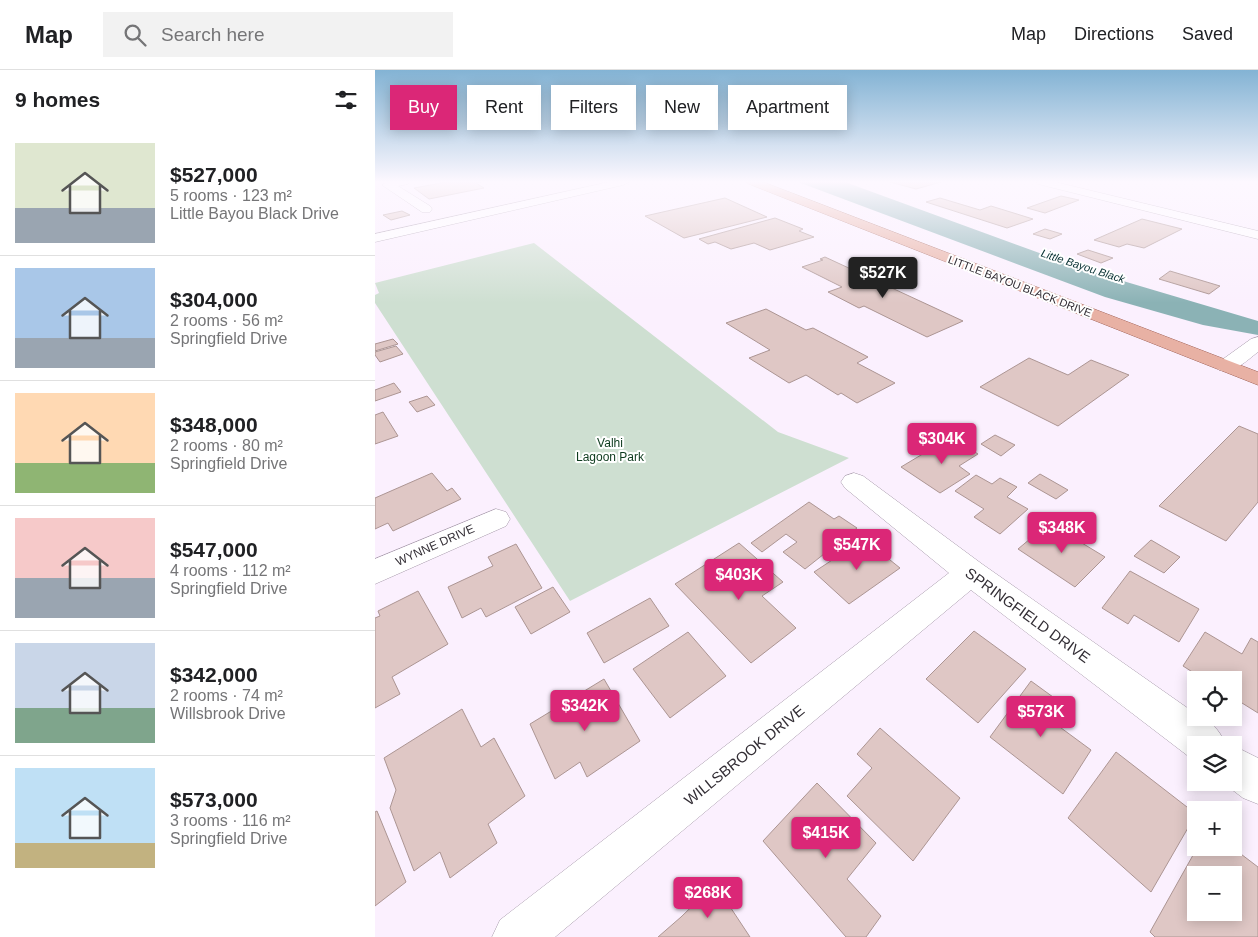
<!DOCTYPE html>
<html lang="en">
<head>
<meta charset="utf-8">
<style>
  body { margin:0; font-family:Arial,sans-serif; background:#f2f2f2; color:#202124; height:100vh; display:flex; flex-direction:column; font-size:19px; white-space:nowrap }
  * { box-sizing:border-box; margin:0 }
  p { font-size:16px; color:#757577 }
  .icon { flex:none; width:28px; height:28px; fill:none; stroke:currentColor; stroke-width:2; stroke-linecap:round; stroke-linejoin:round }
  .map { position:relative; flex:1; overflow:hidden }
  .details { display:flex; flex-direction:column; background:#fff; width:375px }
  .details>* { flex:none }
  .banner { position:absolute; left:15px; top:15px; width:475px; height:45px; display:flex; gap:10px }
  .controls { position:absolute; left:812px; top:601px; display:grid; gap:10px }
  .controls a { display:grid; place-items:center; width:55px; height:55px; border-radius:0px; background:#fff; box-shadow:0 2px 12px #0003; font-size:25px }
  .price { position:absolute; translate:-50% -42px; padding:0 11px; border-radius:5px; background:#db2777; color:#fff; font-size:16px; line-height:32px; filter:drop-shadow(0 1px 2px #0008) }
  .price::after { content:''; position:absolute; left:50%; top:30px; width:15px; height:11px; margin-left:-8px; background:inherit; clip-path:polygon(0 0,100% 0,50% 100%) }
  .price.active { background:#222; color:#fff }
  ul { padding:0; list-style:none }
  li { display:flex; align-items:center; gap:15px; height:125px; padding:0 15px }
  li+li { border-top:1px solid #e0e0e0 }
  li span { display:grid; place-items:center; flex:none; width:140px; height:100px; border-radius:0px; color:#555 }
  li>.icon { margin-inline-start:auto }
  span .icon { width:60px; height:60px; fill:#fffc; stroke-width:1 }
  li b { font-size:21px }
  h2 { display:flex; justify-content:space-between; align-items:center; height:60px; padding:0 15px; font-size:21px }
  .chip { padding:0 18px; border-radius:0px; background:#fff; box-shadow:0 2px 12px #0003; font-size:18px; line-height:45px }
  .chip.active { background:#db2777; color:#fff }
  header { display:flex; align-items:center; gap:30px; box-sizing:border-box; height:70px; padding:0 25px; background:#fff; border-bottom:1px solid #e0e0e0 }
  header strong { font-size:24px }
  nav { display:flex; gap:28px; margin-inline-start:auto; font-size:18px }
  .search { width:350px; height:45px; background:#f2f2f2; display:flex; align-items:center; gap:12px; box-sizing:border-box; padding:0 18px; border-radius:0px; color:#757577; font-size:19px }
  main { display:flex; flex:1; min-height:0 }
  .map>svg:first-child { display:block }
  .green { fill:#cedfd1 }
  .water { fill:#8bb2b5 }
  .building { fill:#dfc7c5; stroke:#ac9593; fill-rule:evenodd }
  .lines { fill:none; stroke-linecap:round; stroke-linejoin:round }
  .minor-casing { stroke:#a598a9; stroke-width:1 }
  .major-casing { stroke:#9f6156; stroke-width:1 }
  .minor { fill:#fff; fill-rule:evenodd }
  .major { fill:#e8b1a4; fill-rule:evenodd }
  .labels { text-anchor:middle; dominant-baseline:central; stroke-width:4; stroke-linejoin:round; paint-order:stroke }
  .far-water-label { font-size:11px; font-style:italic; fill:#073032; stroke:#fff }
  .far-street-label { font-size:11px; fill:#332e35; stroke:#fff }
  .park-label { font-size:12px; fill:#0e3b1e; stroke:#fff }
  .street-label { font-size:12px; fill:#332e35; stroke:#fff }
  .near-street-label { font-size:15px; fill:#332e35; stroke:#fff }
</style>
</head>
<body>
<header>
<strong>Map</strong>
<div class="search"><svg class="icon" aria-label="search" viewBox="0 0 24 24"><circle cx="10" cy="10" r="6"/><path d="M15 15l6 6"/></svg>Search here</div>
<nav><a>Map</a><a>Directions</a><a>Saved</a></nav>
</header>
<main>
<section class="details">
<h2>9 homes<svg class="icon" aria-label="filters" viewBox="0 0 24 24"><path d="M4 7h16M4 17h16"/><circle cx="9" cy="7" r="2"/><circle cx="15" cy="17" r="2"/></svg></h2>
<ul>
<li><span style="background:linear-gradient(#dfe7d0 65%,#9aa5b1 0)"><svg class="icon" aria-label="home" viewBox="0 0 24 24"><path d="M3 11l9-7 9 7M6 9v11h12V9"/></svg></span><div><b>$527,000</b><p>5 rooms · 123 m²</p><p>Little Bayou Black Drive</p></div></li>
<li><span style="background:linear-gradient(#a9c7e8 70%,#9aa5b1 0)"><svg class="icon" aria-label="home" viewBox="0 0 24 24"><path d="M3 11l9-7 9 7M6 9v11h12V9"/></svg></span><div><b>$304,000</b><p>2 rooms · 56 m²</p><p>Springfield Drive</p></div></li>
<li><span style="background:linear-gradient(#ffd9b3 70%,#8fb573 0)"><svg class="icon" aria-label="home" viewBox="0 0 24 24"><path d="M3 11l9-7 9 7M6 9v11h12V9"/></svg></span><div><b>$348,000</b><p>2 rooms · 80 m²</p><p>Springfield Drive</p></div></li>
<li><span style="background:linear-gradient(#f6c9c9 60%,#9aa5b1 0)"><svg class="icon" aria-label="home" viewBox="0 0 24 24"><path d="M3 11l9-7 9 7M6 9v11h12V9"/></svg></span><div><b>$547,000</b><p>4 rooms · 112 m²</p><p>Springfield Drive</p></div></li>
<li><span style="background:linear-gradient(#c9d6e8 65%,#7fa58c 0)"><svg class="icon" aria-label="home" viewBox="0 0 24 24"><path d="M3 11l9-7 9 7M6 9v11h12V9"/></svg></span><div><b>$342,000</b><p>2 rooms · 74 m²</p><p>Willsbrook Drive</p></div></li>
<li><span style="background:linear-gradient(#bfe0f5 75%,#c2b280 0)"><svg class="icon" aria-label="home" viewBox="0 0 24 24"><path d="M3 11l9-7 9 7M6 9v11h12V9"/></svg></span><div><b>$573,000</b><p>3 rooms · 116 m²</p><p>Springfield Drive</p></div></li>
</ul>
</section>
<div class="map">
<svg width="883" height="867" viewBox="0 0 883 867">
  <rect width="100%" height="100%" fill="#fbf0fe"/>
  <path class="green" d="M159 173 403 362 474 388 195 531 0 233V225L4 223 0 213Z"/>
  <path class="water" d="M423 112H470L711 200 883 251V265L828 255 730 227Z"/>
  <path class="building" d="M72 112H107L101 113 109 118 54 129 39 118Z
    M515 112H566L541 119Z
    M686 126 704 130 670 143 652 138Z
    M350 128 392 147 309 168 270 146Z
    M565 128 605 140 616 136 658 149 632 158 551 132Z
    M27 141 35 145 16 150 8 145Z
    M400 148 428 159 424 161 439 167 395 180 379 173 356 179 340 172 333 174 324 169Z
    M767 149 807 159 769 178 752 174 744 177 719 170Z
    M670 159 687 164 675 169 658 164Z
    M713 180 738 188 726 193 702 184Z
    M450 187 588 251 552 267 489 236 484 238 453 222 467 217 427 197 448 190 445 189Z
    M795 201 845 216 834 224 784 209Z
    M391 239 431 260 438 258 493 287 482 293 520 313 482 333 466 323 463 325 431 305 414 313 374 288 395 280 351 253Z
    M18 269 23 274 0 281V274Z
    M21 276 28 284 5 292 0 285V282Z
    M654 288 693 305 716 290 754 305 683 356 605 317Z
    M19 313 26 322 0 331V320Z
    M52 326 60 335 42 342 34 332Z
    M8 342 23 366 0 374V345Z
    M864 356 883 364V432L851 471 784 436Z
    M620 365 640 375 626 386 606 374Z
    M576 367 603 384 584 396 595 404 565 423 526 397Z
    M57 403 72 421 77 418 86 429 18 461 13 453 0 459V428Z
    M665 404 693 420 681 429 653 413Z
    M601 405 617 414 625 408 642 417 632 427 653 439 625 464 599 447 609 439 580 421Z
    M434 432 459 449 464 446 482 458 430 499 408 482 422 472 411 464 387 482 376 473Z
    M674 453 730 487 700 517 643 479Z
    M489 469 525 498 474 534 439 502Z
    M776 470 805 487 789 503 759 486Z
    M364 473 408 512 387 526 421 558 376 593 300 514Z
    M141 474 167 518 111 547 106 538 87 548 73 517 118 496 113 487Z
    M755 501 824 539 804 572 759 545 753 554 727 538Z
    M178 517 195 542 156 564 140 537Z
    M43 521 73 574 17 607 25 624 0 638V548L5 546 3 541Z
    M275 528 294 556 229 593 212 563Z
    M599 561 651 599 603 653 551 609Z
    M313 562 351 606 295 648 258 599Z
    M830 562 867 584 876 568 883 572V643L859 628V610H830L808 596Z
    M229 609 265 671 212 707 205 692 180 709 155 654Z
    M656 611 689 635 678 652 716 680 688 724 615 667Z
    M87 639 106 677 119 668 150 726 113 754 122 773 75 808 65 782 39 801 15 738 21 720 9 688Z
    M505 658 585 728 538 791 472 726 497 698 482 684Z
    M741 682 821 744 776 822 693 748Z
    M442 713 501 773 472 809 506 846 491 867H471L388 771Z
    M2 741 31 812 0 836V742Z
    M822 778H858L883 797V867H780L775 862ZM821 805H859V842H821Z
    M340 814 375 867H283L306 847Z"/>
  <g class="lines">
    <defs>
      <path id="minor" d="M34 112 33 114 23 116 55 136 57 139 55 142H47L7 115 12 112Z
        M234 112H254L248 115 0 172V164Z
        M661 112H680L883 161V169L663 114Z
        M883 267V282C871 291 859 304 844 300L841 296 844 292 876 269Z
        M479 403 488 406 607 494 821 644V648C836 648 846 663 851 675H821V691L817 689 596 520 180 867H117L125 850 574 503 470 418 466 412 470 406Z
        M121 439 131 442 135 449 131 456 0 514V489Z
        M859 676 883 688V734L868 728 847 712H859Z"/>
      <path id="major" d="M372 112H388L883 302V315L374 114Z"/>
    </defs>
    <use href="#minor" class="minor-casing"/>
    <use href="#major" class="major-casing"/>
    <use href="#minor" class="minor"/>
    <use href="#major" class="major"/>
  </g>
  <linearGradient id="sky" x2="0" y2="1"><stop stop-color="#83b3d4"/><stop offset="0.48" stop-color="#fdf8ff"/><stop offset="1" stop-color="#fdf8ff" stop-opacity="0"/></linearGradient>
  <rect width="883" height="233" fill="url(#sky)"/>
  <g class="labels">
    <g class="far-water-label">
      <text transform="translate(708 196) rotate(18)">Little Bayou Black</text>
    </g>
    <g class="far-street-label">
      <text transform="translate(645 216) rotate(21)">LITTLE BAYOU BLACK DRIVE</text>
    </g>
    <g class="park-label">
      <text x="235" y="373">Valhi<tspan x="235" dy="14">Lagoon Park</tspan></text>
    </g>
    <g class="street-label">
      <text transform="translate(60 475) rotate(-24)">WYNNE DRIVE</text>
    </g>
    <g class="near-street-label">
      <text transform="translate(653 545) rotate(36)">SPRINGFIELD DRIVE</text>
      <text transform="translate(369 685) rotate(-39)">WILLSBROOK DRIVE</text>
    </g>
  </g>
</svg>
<div class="controls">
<a><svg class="icon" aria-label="locate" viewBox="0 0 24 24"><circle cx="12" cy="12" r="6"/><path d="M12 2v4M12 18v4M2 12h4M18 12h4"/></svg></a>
<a><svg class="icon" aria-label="layers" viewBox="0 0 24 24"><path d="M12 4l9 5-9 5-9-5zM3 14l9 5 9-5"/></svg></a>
<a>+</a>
<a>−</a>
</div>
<b class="price active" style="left:508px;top:229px">$527K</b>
<b class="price" style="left:567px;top:395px">$304K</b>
<b class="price" style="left:687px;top:484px">$348K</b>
<b class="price" style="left:482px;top:501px">$547K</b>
<b class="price" style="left:364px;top:531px">$403K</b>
<b class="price" style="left:210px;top:662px">$342K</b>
<b class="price" style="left:666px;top:668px">$573K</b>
<b class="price" style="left:451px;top:789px">$415K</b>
<b class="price" style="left:333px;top:849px">$268K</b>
<div class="banner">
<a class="chip active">Buy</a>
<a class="chip">Rent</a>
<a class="chip">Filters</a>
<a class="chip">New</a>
<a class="chip">Apartment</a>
</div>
</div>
</main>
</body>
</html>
